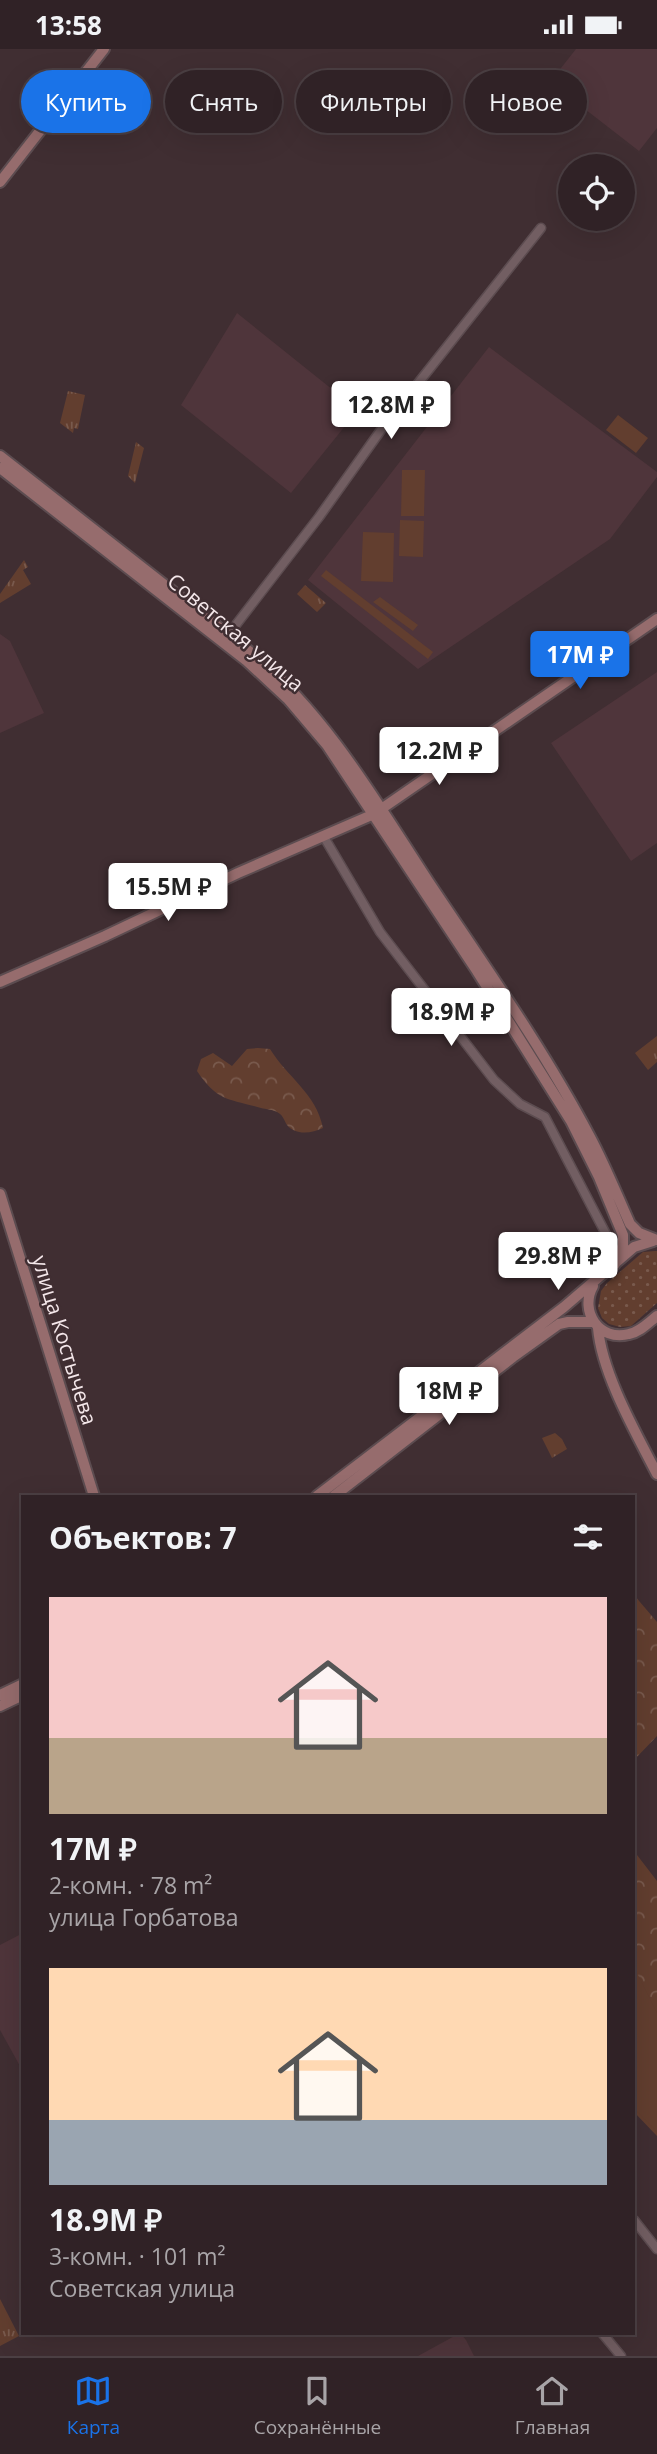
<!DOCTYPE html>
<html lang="ru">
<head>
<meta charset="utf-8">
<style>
  body { margin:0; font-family:"Open Sans",sans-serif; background:#3c2f32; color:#f1f3f6; height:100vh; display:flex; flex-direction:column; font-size:26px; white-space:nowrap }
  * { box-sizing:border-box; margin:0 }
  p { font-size:23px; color:#a8a4a7 }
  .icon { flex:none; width:38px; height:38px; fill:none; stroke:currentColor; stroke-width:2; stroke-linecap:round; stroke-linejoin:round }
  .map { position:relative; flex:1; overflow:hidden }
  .details { position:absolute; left:21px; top:1446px; width:614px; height:840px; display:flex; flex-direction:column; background:#302226; border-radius:0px; box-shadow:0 7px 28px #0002,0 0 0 2px #4b3f43 }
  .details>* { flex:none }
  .banner { position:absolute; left:21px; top:21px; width:616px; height:63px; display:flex; gap:14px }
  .controls { position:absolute; left:558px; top:105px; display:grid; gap:14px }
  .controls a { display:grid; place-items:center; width:77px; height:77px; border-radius:50%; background:#302226; box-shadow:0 7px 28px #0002,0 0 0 2px #4b3f43; font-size:35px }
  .price { position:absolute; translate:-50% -60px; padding:0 16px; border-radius:7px; background:#fff; color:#222; font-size:23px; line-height:46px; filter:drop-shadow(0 2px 4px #0008) }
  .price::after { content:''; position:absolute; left:50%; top:42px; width:21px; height:16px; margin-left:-10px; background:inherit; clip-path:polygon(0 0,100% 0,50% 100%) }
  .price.active { background:#1a73e8; color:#fff }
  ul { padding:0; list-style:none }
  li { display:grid; align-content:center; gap:14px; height:371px; padding:0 28px }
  li span { display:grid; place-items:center; height:217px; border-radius:0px; color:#555 }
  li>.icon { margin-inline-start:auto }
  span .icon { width:126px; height:126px; fill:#fffc; stroke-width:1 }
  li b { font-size:30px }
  h2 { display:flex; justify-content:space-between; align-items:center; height:84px; padding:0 28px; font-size:30px }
  .chip { padding:0 24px; border-radius:32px; background:#302226; box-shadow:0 7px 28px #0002,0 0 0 2px #4b3f43; font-size:24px; line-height:63px }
  .chip.active { background:#1a73e8; color:#fff }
  .status { display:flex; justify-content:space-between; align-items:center; height:49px; padding:0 35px; background:#302226; direction:ltr }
  .status svg { height:19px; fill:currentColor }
  .tabs { display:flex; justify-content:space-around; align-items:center; height:98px; border-top:2px solid #4b3f43; background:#302226; font-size:19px; color:#a8a4a7 }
  .tabs a { display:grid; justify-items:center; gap:4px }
  .tabs .active { color:#1a73e8 }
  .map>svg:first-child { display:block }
  .built { fill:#4f353b }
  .grass { fill:url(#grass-dots) }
  .forest { fill:url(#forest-crowns) }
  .park { fill:url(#park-tufts) }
  .garden { fill:#623e2f }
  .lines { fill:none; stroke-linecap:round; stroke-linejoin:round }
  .street-casing { stroke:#5c4c50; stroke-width:11 }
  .secondary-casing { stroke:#5c4c50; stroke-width:14 }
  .street { stroke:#725e62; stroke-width:8 }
  .secondary { stroke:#966c6d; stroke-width:10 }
  .labels { text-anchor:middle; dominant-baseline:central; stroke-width:5; stroke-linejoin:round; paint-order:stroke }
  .street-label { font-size:21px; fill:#f4e7ea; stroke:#402e32 }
</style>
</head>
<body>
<div class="status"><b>13:58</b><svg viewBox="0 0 49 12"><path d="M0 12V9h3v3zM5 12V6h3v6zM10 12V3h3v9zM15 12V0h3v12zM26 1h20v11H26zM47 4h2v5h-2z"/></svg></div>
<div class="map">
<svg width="657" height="2307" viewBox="0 0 657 2307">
  <defs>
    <pattern id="grass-dots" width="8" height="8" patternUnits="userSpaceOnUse" patternTransform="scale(1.75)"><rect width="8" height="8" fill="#623e2f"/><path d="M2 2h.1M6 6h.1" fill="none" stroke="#795a4d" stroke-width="1.8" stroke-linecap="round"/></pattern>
    <pattern id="forest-crowns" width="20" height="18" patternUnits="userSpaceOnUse" patternTransform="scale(1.75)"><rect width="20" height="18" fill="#623e2f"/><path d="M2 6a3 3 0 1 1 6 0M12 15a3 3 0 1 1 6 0" fill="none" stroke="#795a4d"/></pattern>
    <pattern id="park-tufts" width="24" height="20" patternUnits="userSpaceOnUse" patternTransform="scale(1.75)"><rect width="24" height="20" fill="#623e2f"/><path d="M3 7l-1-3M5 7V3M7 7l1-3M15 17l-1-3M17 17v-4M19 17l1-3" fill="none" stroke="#795a4d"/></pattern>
  </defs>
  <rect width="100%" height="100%" fill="#402e32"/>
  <path class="built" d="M576 0H657V79L639 102 550 33Z
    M237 264 358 361 291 444 181 356Z
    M489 298 657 423V428L610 490 418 620 308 531Z
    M0 585 10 592 44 664 0 684Z
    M657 623V794L631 812 551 694Z
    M23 1884V2016L20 2017 0 1981V1896Z
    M460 2284 466 2291 474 2307H418Z"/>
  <path class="grass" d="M655 1202H657V1254L631 1277 620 1278 609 1275 602 1269 598 1259 601 1242 607 1234 643 1203Z"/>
  <path class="forest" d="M258 999 270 1000C287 1028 316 1044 323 1079 312 1084 296 1087 287 1076 284 1071 283 1066 277 1063 273 1061 266 1060 261 1059 227 1049 218 1053 197 1022L201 1010 213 1004 232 1017 247 1000Z
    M634 1546 657 1573V1687L634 1711Z
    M634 1789 637 1806 657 1832V2087L634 2063Z"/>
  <path class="park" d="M68 342 85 346 78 380 74 379 73 384 60 374Z
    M136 393 144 399 135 434 128 427Z
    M24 511 28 518 23 521 31 535 0 554V545Z
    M305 536 326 554 317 563 297 545Z
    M657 987V1013L648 1021 635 1004Z
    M555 1384 562 1390 567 1400 552 1409 542 1389Z
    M0 2250 19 2287 0 2297Z"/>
  <path class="garden" d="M618 366 648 389 636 404 606 381Z
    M402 421H425L424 467H401Z
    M400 471 424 472 423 508 399 507Z
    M363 483 394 484 393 533 361 532Z
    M326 521 433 603 428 610 321 527Z
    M380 548 418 576 413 582 373 553Z
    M634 1918 657 1964V2083L634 2059Z"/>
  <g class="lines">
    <defs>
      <path id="street" d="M225 590 319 468 381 381 541 179
        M324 788 380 883 494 1031 520 1055 545 1068 607 1187
        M634 2171 657 2200
        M602 2284 621 2307"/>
      <path id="secondary" d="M0 133 104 0
        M0 407 254 606C328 669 375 751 428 832 484 916 543 999 590 1088 605 1116 617 1146 630 1175L639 1184 657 1191
        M0 419 247 612 288 650 327 696 477 922 571 1072 599 1128 623 1186V1196L615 1215
        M0 933 105 887 238 824 374 765 657 570
        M0 1145 94 1447
        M593 1237C579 1262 599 1293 629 1285 640 1283 648 1274 657 1267
        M598 1279C602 1325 636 1384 657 1425
        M317 1447 564 1258 634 1198 653 1192
        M334 1447 513 1308 559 1275 568 1273H594
        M0 1646 23 1635
        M0 1657 23 1646"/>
    </defs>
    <use href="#street" class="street-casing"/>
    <use href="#secondary" class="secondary-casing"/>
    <use href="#street" class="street"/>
    <use href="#secondary" class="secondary"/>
  </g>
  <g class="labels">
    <g class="street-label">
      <text transform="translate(236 583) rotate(40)">Советская улица</text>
      <text transform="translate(65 1291) rotate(73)">улица Костычева</text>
    </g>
  </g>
</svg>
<div class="controls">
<a><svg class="icon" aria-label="locate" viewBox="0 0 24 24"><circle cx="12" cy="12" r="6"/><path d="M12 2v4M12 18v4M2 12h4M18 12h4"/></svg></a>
</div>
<b class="price" style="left:391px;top:392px">12.8M ₽</b>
<b class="price active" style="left:580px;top:642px">17M ₽</b>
<b class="price" style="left:439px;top:738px">12.2M ₽</b>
<b class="price" style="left:168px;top:874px">15.5M ₽</b>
<b class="price" style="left:451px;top:999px">18.9M ₽</b>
<b class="price" style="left:558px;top:1243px">29.8M ₽</b>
<b class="price" style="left:449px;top:1378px">18M ₽</b>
<div class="banner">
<a class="chip active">Купить</a>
<a class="chip">Снять</a>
<a class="chip">Фильтры</a>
<a class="chip">Новое</a>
</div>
<section class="details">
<h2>Объектов: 7<svg class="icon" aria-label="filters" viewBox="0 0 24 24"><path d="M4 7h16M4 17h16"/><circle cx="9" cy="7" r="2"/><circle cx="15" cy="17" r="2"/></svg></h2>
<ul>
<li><span style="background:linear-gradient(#f6c9c9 65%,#b9a48a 0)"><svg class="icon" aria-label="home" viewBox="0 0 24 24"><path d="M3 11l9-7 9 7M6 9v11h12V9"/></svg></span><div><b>17M ₽</b><p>2-комн. · 78 m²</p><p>улица Горбатова</p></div></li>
<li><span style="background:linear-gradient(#ffd9b3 70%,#9aa5b1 0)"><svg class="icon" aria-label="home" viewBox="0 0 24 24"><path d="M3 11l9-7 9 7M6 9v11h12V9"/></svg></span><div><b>18.9M ₽</b><p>3-комн. · 101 m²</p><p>Советская улица</p></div></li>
</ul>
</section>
</div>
<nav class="tabs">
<a class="active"><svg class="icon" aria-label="map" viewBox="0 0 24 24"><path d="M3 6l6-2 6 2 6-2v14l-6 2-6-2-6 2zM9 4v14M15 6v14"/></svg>Карта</a>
<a><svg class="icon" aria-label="saved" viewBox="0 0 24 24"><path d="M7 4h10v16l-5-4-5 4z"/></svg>Сохранённые</a>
<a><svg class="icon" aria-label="home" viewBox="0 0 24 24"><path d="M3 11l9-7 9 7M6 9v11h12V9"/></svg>Главная</a>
</nav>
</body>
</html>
